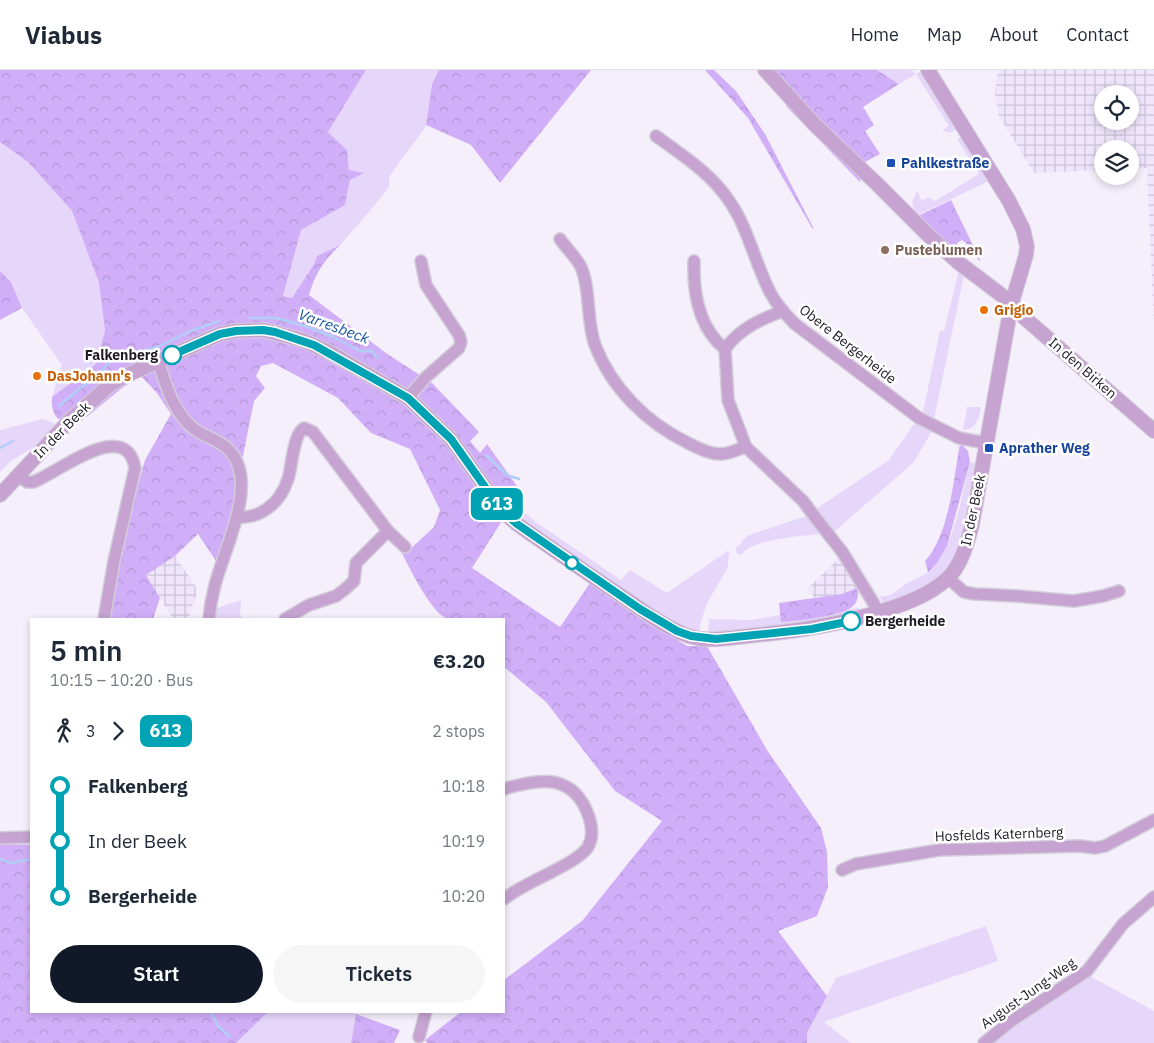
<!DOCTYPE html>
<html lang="en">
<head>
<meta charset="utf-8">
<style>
	body { margin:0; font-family:"IBM Plex Sans",sans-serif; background:#f6f6f7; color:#1f2937; height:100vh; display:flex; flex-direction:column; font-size:19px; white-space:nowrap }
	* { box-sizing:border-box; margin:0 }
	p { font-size:16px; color:#747a83 }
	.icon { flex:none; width:28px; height:28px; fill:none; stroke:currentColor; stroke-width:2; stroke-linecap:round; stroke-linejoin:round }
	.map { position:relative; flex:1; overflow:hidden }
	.drawer { position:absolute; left:30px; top:548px; width:475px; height:395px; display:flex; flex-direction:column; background:#fff; border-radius:0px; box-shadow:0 2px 8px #0003 }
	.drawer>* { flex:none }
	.badge { padding:0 10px; border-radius:8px; font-size:18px; line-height:32px }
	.buttons { position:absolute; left:1094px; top:15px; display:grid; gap:10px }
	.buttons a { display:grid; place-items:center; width:45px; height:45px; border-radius:50%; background:#fff; box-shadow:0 2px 8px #0003; font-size:25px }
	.map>.badge { position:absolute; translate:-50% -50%; box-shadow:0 0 0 2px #fff }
	.legs { display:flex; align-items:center; gap:8px; height:55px; padding:0 20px; font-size:16px }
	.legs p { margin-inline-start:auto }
	.summary { display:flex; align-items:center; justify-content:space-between; height:85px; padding:0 20px }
	h1 { font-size:28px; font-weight:600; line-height:38px }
	.primary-button { display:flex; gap:10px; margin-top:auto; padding:10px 20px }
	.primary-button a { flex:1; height:58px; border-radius:30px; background:#111827; color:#fff; font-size:20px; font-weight:600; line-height:58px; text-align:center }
	.primary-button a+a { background:#f6f6f7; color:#1f2937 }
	ul { padding:0 20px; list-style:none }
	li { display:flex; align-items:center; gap:18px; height:55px; font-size:19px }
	li i { display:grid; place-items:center; width:8px; height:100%; margin:0 6px; background:currentColor }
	li i::after { content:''; width:12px; height:12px; margin:-6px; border:4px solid; border-radius:50%; background:#fff }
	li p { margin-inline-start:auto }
	li:first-child i { background:linear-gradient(#0000 50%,currentColor 0) }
	li:last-child i { background:linear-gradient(currentColor 50%,#0000 0) }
	header { display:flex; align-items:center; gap:30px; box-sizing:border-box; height:70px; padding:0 25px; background:#fff; border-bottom:1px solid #e0e1e3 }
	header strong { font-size:24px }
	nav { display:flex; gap:28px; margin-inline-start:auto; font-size:18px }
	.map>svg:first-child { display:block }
</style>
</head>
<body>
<header>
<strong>Viabus</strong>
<nav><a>Home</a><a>Map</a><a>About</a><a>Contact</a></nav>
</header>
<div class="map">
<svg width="1154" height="973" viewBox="0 0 1154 973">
	<defs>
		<pattern id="industrial-grid" width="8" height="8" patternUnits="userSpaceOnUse" patternTransform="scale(1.25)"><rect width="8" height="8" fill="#efe5fc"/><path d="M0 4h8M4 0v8" fill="none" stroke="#ccc4d8"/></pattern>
		<pattern id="forest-crowns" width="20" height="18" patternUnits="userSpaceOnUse" patternTransform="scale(1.25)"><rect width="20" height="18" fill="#d1aff8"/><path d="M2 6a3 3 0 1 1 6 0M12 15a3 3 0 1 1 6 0" fill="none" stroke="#b396d4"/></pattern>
	</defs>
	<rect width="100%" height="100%" fill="#f5effc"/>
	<g fill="url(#industrial-grid)" fill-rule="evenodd">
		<path d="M998 0H1154V258L1147 98 1130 99V79H1102V100L1034 103 998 44 995 22ZM1102 24H1130V51H1102Z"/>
		<polygon points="175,486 195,515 197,522 188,549 173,549 146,505"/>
		<polygon points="839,488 857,518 842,524 815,528 807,519"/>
	</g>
	<g fill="#e6d6fa">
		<polygon points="366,0 439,0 432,14 426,56 389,107 389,117 369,142 340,175 317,186 314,194 292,228 283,226 301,160 345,135 350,110 363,103 349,100 347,80 328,62"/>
		<polygon points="877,0 911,0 916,4 923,0 956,56 954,61 949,63 943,60 949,56 916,4 899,14"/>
		<polygon points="960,68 964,68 991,110 916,146 912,132 917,121 922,131 928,127 935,131 979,104 957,69"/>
		<polygon points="0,72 28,92 72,141 99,213 105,261 95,295 52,327 62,295 22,238 11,212 0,201"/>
		<polygon points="959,200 964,205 934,349 923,342 940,261 944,261"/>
		<path d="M967 337H981C979 349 976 359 963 360Z"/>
		<polygon points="43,349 54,353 55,357 36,376 11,391 0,402 0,360"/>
		<polygon points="916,351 932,361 914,392 834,462 816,439 889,390"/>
		<path d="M970 392 977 394 960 480 943 505 919 522 884 533 879 526C889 529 897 520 906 514 914 509 923 507 930 500 954 479 962 424 970 392Z"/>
		<polygon points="511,427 513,433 537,453 621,510 630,500 667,523 729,480 728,497 706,535 699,560 696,562 675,555 502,437"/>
		<path d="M806 446 821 464C802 466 751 469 741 485L736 483V478L742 473 741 471 749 465Z"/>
		<polygon points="241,530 240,545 243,549 216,549 217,538"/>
		<polygon points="858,538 862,539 859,545 722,565 708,563 709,549 751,550 780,545 782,552"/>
		<polygon points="986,856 998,891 824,952 851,973 807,973 807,963 836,908"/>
		<polygon points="1088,905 1154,941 1154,973 993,973 1012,957"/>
		<polygon points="269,941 348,941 356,944 351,973 236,973"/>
	</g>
	<g fill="url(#forest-crowns)">
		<path d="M0 0H366L328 62 347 80 349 100 364 103 350 110 345 135 301 160 283 226 292 228 314 194 317 186 340 175C323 192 316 202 309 225L386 283 432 313 479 362 470 371 480 383 487 374 519 419 496 442 502 451 472 498 560 557 590 513 687 576H707L767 680 821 758 827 782 828 817 817 846 778 861 827 926 807 963V973H427L425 970 462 941H504V910L582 851 662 751 615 721 546 632 504 597V549C494 549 452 551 446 548 429 541 405 489 396 471L408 481 434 457 440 440 410 379 371 363 338 328 273 293 261 296 256 306 265 318 254 331 243 386 235 399V438L216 491 198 464 175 486 146 505 160 528 153 549H106L116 492 145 390 171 344 157 323 141 306 122 318 78 354C58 353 51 347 52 327L95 295 105 261 99 213 72 141 28 92 0 72Z"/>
		<polygon points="439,0 591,0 500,113 471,75 426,55 432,14"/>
		<polygon points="705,0 714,0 736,21 765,64 814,159 812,158 748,48"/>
		<polygon points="770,0 877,0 899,14 863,37 874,55 865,61 880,84 865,92 860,112 786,36 789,19"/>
		<polygon points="951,130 980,190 979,191 971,177 962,170 957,173 960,181 954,180 916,147"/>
		<polygon points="0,201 11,212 22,238 0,250"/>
		<path d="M960 373 968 381 970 392 947 476 937 493 928 502 925 491C949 466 954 407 960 373Z"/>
		<path d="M857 518C859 525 858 532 852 537 841 546 797 551 781 552L779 533 842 524Z"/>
		<polygon points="0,773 31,775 31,941 269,941 236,973 0,973"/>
		<polygon points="356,944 400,960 394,973 351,973"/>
	</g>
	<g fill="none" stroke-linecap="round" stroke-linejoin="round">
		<g stroke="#b0cef6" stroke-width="2.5">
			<polyline points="250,248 276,248 305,256 333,267 360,281 372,281 378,288"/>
			<polyline points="124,286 158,277 193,260 219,251"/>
			<polyline points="59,336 79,319 93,309 110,292"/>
			<polyline points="0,378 13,371"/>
			<polyline points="486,385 507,405 519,409"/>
			<polyline points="0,789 11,793 31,789"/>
			<polyline points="210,941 218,956 229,966"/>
		</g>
		<defs>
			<g id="minor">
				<path d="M656 66C683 86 711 103 730 132 749 160 755 194 771 224 777 235 786 245 795 254L919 348 959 368 986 373"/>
				<path d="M560 169C566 178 576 187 581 197 591 220 586 250 595 275 612 319 647 353 688 373 698 378 709 384 721 384 729 384 738 379 746 377"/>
				<path d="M694 191C693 223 699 258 725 279"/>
				<path d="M783 241C761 249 739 259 725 279L728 330 746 377 803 431 815 447 843 483 879 542"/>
				<path d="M158 291C166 315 173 342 193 358 204 367 220 370 229 380 260 412 224 479 215 515 212 526 210 537 209 549"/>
				<polyline points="408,328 425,308 459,278 461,272 459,265 426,215 421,191"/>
				<path d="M18 405 27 412H33C58 403 126 346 135 398L114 491 104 549"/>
				<path d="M238 447C250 448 259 445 268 438 278 431 284 421 288 409 292 397 293 364 304 358L313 362 388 461 405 477"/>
				<polyline points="948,508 964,522 975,524 1017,526 1074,531 1103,526 1119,521"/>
				<polyline points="285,549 309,535 336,526 344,520 354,511 356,493 388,461"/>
				<path d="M504 719C540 708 574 703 589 747 592 756 593 768 588 777 578 792 539 807 523 817 516 820 510 825 504 829"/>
				<polyline points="0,768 31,767"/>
				<polyline points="842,800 856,794 939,780 1080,776 1095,778 1105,776 1154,750"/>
				<polyline points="419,967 426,941"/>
				<polyline points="984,973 1011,951 1087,901 1123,854 1154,827"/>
			</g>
			<g id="tertiary">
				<polyline points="765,0 815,55 877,114 926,163 959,193 1004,227 1011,236 1154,361"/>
				<path d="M0 425 71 349 111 314 127 305 220 264 236 261 263 260 302 270 329 282 408 328 451 369 502 441 517 454C551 478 585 502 620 525 642 540 664 557 689 566 710 573 734 567 756 565 798 561 838 555 879 542 902 535 928 526 947 509 961 496 967 474 972 455L1011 236 1026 185 1027 176 1023 159 1009 131 928 0"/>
			</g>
		</defs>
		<use href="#minor" stroke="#d3cdda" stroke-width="14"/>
		<use href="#tertiary" stroke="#d3cdda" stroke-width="16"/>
		<use href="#minor" stroke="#c6a3d1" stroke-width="11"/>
		<use href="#tertiary" stroke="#c6a3d1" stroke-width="14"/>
	</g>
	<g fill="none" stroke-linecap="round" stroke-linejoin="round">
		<defs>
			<polyline id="line-1" points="172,285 220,264 236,261 263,260 275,262 314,275 408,328 451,369 502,441 517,454 640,539 677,561 691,566 716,569 812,559 851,551"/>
		</defs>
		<use href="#line-1" stroke="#fff" stroke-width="11"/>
		<use href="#line-1" stroke="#00a3b4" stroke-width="8"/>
	</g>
	<g fill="#1a4fb4" stroke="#fff" stroke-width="2">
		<rect x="886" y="88" width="10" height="10" rx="2.5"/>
		<rect x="984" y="373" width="10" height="10" rx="2.5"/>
	</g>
	<circle fill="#8d6e63" stroke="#fff" stroke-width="2" cx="885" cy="180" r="5"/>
	<g fill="#e8710a" stroke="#fff" stroke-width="2">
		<circle cx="984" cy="240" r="5"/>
		<circle cx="37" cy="306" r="5"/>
	</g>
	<g fill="#fff" stroke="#00a3b4" stroke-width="2.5">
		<circle cx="172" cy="285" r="9"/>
		<circle cx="572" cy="493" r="6"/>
		<circle cx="851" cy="551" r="9"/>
	</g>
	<g text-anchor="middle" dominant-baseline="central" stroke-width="5" stroke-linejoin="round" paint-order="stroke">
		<g font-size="14" font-weight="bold" fill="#164399" stroke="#fff" text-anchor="start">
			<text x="901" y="93">Pahlkestraße</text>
			<text x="999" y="378">Aprather Weg</text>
		</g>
		<g font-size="14" font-weight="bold" fill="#785e54" stroke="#fff" text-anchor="start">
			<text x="895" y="180">Pusteblumen</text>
		</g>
		<g font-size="14" font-weight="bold" fill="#c56008" stroke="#fff" text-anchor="start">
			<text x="994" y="240">Grigio</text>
			<text x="47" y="306">DasJohann's</text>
		</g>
		<g font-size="14" fill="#1f1a25" stroke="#fff">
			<text transform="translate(848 274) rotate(38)">Obere Bergerheide</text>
			<text transform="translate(1083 298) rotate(41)">In den Birken</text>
			<text transform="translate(62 360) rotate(-45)">In der Beek</text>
			<text transform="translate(973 440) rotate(-78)">In der Beek</text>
			<text transform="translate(999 764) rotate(-2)">Hosfelds Katernberg</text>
			<text transform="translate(1028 923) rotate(-35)">August-Jung-Weg</text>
		</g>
		<g font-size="14" font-weight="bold" fill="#1f1a25" stroke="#fff" text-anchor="end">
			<text x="158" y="285">Falkenberg</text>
			<text x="865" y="551" text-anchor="start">Bergerheide</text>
		</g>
		<g font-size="15" font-style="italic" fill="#13539f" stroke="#fff">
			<text transform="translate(334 256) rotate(20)">Varresbeck</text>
		</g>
	</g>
</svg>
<div class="buttons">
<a><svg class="icon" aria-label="locate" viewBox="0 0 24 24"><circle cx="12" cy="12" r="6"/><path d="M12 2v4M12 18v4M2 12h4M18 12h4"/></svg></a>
<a><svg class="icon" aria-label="layers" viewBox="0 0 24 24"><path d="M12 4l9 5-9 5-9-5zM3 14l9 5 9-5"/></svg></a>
</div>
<b class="badge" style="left:497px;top:434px;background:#00a3b4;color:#fff">613</b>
<section class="drawer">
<div class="summary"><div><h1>5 min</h1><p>10:15 – 10:20 · Bus</p></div><b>€3.20</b></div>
<div class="legs"><svg class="icon" aria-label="walk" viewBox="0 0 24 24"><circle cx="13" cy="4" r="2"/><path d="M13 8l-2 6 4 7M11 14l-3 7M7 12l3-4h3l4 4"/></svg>3<svg class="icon" aria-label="forward" viewBox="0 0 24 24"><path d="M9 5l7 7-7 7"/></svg><b class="badge" style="background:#00a3b4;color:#fff">613</b><p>2 stops</p></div>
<ul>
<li><i style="color:#00a3b4"></i><b>Falkenberg</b><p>10:18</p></li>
<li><i style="color:#00a3b4"></i><span>In der Beek</span><p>10:19</p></li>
<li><i style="color:#00a3b4"></i><b>Bergerheide</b><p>10:20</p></li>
</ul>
<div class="primary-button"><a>Start</a><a>Tickets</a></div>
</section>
</div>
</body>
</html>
